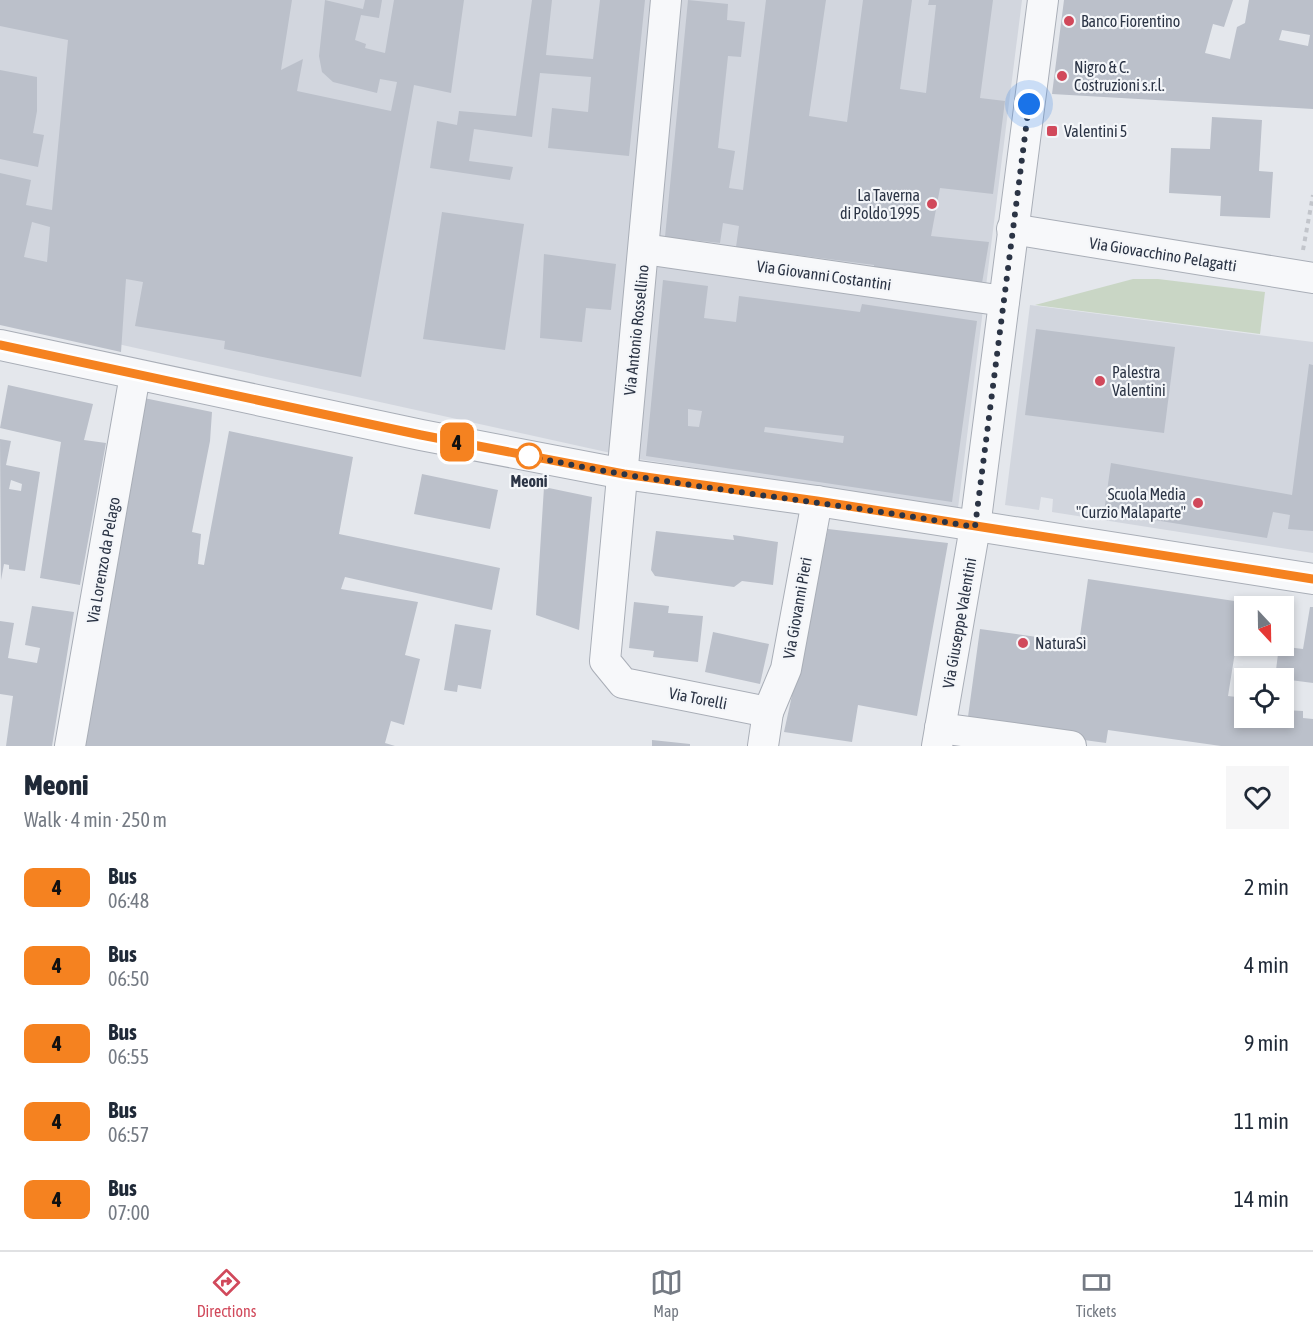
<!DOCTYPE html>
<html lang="en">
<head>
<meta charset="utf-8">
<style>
	body { margin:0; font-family:"Asap Condensed",sans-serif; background:#f6f6f7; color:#1f2937; height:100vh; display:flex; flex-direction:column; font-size:22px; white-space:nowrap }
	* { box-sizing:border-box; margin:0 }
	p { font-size:20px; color:#747a83 }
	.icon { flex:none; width:33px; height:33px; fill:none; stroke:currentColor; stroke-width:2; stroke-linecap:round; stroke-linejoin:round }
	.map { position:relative; height:746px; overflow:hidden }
	.drawer { display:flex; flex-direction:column; background:#fff; flex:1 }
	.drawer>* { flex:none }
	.badge { padding:0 12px; border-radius:9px; font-size:21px; line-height:39px }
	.needle { width:39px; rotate:158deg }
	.buttons { position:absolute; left:1234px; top:596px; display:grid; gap:12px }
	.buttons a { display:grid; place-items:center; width:60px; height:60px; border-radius:0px; background:#fff; box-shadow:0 3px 9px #0003; font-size:30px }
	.you { position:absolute; width:30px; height:30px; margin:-15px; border:4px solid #fff; border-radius:50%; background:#1a73e8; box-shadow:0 0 0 9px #1a73e833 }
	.map>.badge { position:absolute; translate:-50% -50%; box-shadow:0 0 0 3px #fff }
	.round { display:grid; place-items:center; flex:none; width:63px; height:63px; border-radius:0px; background:#f6f6f7 }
	.headline { display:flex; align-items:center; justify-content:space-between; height:102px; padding:0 24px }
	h1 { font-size:28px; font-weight:800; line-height:45px }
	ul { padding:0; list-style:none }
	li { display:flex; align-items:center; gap:18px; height:78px; padding:0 24px }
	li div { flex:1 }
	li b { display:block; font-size:22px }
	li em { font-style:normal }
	li .badge { min-width:66px; font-weight:700; text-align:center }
	.tab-bar { display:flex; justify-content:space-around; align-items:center; height:84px; border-top:2px solid #e0e1e3; background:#fff; font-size:16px; color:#747a83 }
	.tab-bar a { display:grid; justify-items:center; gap:3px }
	.tab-bar .on { color:#d1495b }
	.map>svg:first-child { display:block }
</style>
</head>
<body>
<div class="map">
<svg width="1313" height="746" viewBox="0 0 1313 746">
	<rect width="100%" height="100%" fill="#e4e7ec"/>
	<g fill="#d2d6de">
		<polygon points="0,0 1022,0 958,508 638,459 0,318"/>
		<polygon points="1030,305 1313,342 1313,553 1052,512 1053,499 1041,497 1039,510 1005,505"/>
	</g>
	<polygon fill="#c9d6c5" points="1133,279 1158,279 1265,292 1260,334 1035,305"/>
	<g fill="#bbc0ca" fill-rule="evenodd">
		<path d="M0 0H292L281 70 303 59 297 91 391 111 397 82 380 79 377 93 333 82 322 72 319 56 325 0 363 9 365 0H382L379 18 361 15 355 40 366 44 365 48 385 53 394 0H464L451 93 414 85 361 377 224 349 225 341 135 326 143 282 126 279 121 352 0 325V173L31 180 26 205 52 210 68 40 0 26ZM32 222 50 227 47 262 24 257Z"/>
		<polygon points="532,0 552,0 546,55 593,59 600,0 645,0 629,156 548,148 552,108 588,112 591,77 540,73 532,137 474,129 469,161 513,167 510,180 430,168 437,121 457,125 459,111 516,116"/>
		<polygon points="688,0 728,4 727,20 745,22 741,57 728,56 718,148 735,151 729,188 743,190 766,0 826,0 809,116 847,122 863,0 912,0 900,89 926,93 936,5 928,5 929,0 993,0 980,98 1005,101 993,194 940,188 931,236 989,242 981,289 874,272 874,265 736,247 739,226 723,223 720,243 665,237"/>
		<path d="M1064 0H1233L1224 27 1213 24 1205 53 1230 59 1237 27 1245 23 1249 0H1313V109L1052 94ZM1282 30 1310 35 1308 46 1279 40Z"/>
		<polygon points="0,70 37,77 37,111 33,133 44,135 38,167 0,159"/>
		<polygon points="1212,117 1262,120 1259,171 1273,172 1270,218 1220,216 1221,196 1169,193 1171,148 1210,149"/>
		<polygon points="442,212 524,224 505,350 423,339"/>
		<polygon points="544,254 616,264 611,310 586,308 582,342 540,338"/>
		<path d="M663 280 708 286 704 318 736 322 739 296 860 312 862 304 977 321 952 502 646 456ZM688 409 702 411 699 427 688 426ZM765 427 844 436 843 443 764 432Z"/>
		<polygon points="1036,329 1175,347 1164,433 1025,415"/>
		<polygon points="1309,364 1313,365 1313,531 1288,529 1290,515 1273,512 1267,538 1104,512 1111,463 1292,495"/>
		<polygon points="8,385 93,404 84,440 106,443 80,585 40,578 61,442 0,428"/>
		<polygon points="144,398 212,412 210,441 192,532 201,534 198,564 204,565 229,431 353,457 339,534 500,568 492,610 345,577 341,589 418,602 405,655 420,659 404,725 391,721 385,743 395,746 85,746"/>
		<path d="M0 439 11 441 6 465 40 472 25 571 9 569V565L4 564 1 580ZM11 480 22 484 21 491 9 489Z"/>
		<polygon points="422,474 498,490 490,529 414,514"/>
		<polygon points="544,487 592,497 579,630 536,615"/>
		<polygon points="828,529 948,543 917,716 858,705 852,742 784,732"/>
		<polygon points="656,531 734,540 733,535 778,542 773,585 742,581 734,587 655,576 651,570"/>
		<polygon points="1088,579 1261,605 1245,606 1245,645 1259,645 1258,656 1235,652 1228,696 1245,698 1245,717 1284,717 1284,710 1303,711 1303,718 1313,719 1313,746 1221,746 1108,730 1106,743 967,724 980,629 1079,643"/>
		<polygon points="634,602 669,606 668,613 703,616 698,662 653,657 654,651 629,648"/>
		<polygon points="32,606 74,612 52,746 6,746 13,696 0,694 0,621 14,623 8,658 37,663 40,648 25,645"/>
		<polygon points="1310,607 1313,607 1313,683 1275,678 1279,646 1303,649"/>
		<polygon points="455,624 491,630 481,689 458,685 457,692 444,690"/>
		<polygon points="713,632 769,644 760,684 705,672"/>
		<polygon points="652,740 690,744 690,746 652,746"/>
	</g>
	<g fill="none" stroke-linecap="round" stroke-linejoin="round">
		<defs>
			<g id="minor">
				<polyline points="666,0 605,661 623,683 768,712 763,746"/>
				<polyline points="1012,229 1313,278"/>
				<polyline points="644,249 1004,301"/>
				<polyline points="0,345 421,435 624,474 817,501 1313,579"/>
				<polyline points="768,712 786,669 817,501"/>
				<polyline points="940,728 1071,746"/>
				<polyline points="70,746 135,375"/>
				<polyline points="937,746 975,527 1043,0"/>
			</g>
		</defs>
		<use href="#minor" stroke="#a9aeb7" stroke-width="32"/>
		<polyline stroke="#c2c5cb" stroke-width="4" stroke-dasharray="4.5 4.5" stroke-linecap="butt" points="1303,250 1313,195"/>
		<use href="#minor" stroke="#f7f8fa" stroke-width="30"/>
	</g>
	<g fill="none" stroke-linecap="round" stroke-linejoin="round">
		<defs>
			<polyline id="line" points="0,345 421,435 624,474 817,501 1313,579"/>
		</defs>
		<use href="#line" stroke="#fff" stroke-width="14"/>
		<use href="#line" stroke="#f58220" stroke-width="9"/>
		<path stroke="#2b3445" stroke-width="6" stroke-dasharray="0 10.8" d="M529 456C676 488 827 501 975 527L1029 104"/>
	</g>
	<g fill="#d1495b" stroke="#f4f6f9" stroke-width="2">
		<circle cx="1069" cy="21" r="6"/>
		<circle cx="1062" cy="76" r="6"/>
		<rect x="1046" y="125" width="12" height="12" rx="3"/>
		<circle cx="932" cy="204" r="6"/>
		<circle cx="1100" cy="381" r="6"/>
		<circle cx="1198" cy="503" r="6"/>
		<circle cx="1023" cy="643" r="6"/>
	</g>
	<circle fill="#fff" stroke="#f58220" stroke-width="3" cx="529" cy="456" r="12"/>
	<g text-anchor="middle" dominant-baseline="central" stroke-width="4.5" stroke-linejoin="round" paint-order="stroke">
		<g font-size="16" fill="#2b3445" stroke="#f4f6f9" text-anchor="start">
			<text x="1081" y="21">Banco Fiorentino</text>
			<text x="1074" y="67">Nigro &amp; C.<tspan x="1074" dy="18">Costruzioni s.r.l.</tspan></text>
			<text x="1064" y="131">Valentini 5</text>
			<text x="920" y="195" text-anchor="end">La Taverna<tspan x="920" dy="18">di Poldo 1995</tspan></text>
			<text x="1112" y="372">Palestra<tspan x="1112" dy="18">Valentini</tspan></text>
			<text x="1186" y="494" text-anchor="end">Scuola Media<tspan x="1186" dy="18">"Curzio Malaparte"</tspan></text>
			<text x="1035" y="643">NaturaSì</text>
		</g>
		<g font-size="16" fill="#2b3445" stroke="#f4f6f9">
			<text transform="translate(1163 254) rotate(9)">Via Giovacchino Pelagatti</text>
			<text transform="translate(824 275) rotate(8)">Via Giovanni Costantini</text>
			<text transform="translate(636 330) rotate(-84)">Via Antonio Rossellino</text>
			<text transform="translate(103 560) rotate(-80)">Via Lorenzo da Pelago</text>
			<text transform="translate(797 608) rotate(-80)">Via Giovanni Pieri</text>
			<text transform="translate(959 623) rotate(-80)">Via Giuseppe Valentini</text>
			<text transform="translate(698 698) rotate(11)">Via Torelli</text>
		</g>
		<g font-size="16" font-weight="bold" fill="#2b3445" stroke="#f4f6f9">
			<text x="529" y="481">Meoni</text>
		</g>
	</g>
</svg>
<div class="buttons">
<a><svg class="needle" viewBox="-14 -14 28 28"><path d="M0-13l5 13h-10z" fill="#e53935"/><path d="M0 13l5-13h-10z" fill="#747a83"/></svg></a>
<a><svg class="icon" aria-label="locate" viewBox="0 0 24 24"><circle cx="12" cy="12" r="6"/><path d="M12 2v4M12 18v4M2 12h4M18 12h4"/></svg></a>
</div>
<div class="you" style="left:1029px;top:104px"></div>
<b class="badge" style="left:457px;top:442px;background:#f58220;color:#111">4</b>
</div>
<section class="drawer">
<div class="headline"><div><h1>Meoni</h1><p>Walk · 4 min · 250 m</p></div><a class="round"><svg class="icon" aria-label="heart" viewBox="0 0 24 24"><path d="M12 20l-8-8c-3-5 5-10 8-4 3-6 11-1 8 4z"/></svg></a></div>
<ul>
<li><span class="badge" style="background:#f58220;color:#111">4</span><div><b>Bus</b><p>06:48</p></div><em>2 min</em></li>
<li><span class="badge" style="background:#f58220;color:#111">4</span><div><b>Bus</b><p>06:50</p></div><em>4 min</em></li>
<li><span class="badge" style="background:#f58220;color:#111">4</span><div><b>Bus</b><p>06:55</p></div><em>9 min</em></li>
<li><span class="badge" style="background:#f58220;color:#111">4</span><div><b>Bus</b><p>06:57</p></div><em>11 min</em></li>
<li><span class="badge" style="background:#f58220;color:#111">4</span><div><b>Bus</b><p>07:00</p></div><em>14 min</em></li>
</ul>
</section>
<nav class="tab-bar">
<a class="on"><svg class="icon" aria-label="directions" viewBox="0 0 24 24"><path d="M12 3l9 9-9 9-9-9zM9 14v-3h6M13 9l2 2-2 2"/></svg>Directions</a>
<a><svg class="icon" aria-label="map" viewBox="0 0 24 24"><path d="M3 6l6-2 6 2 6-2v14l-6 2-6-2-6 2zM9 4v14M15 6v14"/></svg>Map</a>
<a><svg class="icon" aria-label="tickets" viewBox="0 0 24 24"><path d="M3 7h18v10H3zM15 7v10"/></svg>Tickets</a>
</nav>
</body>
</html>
